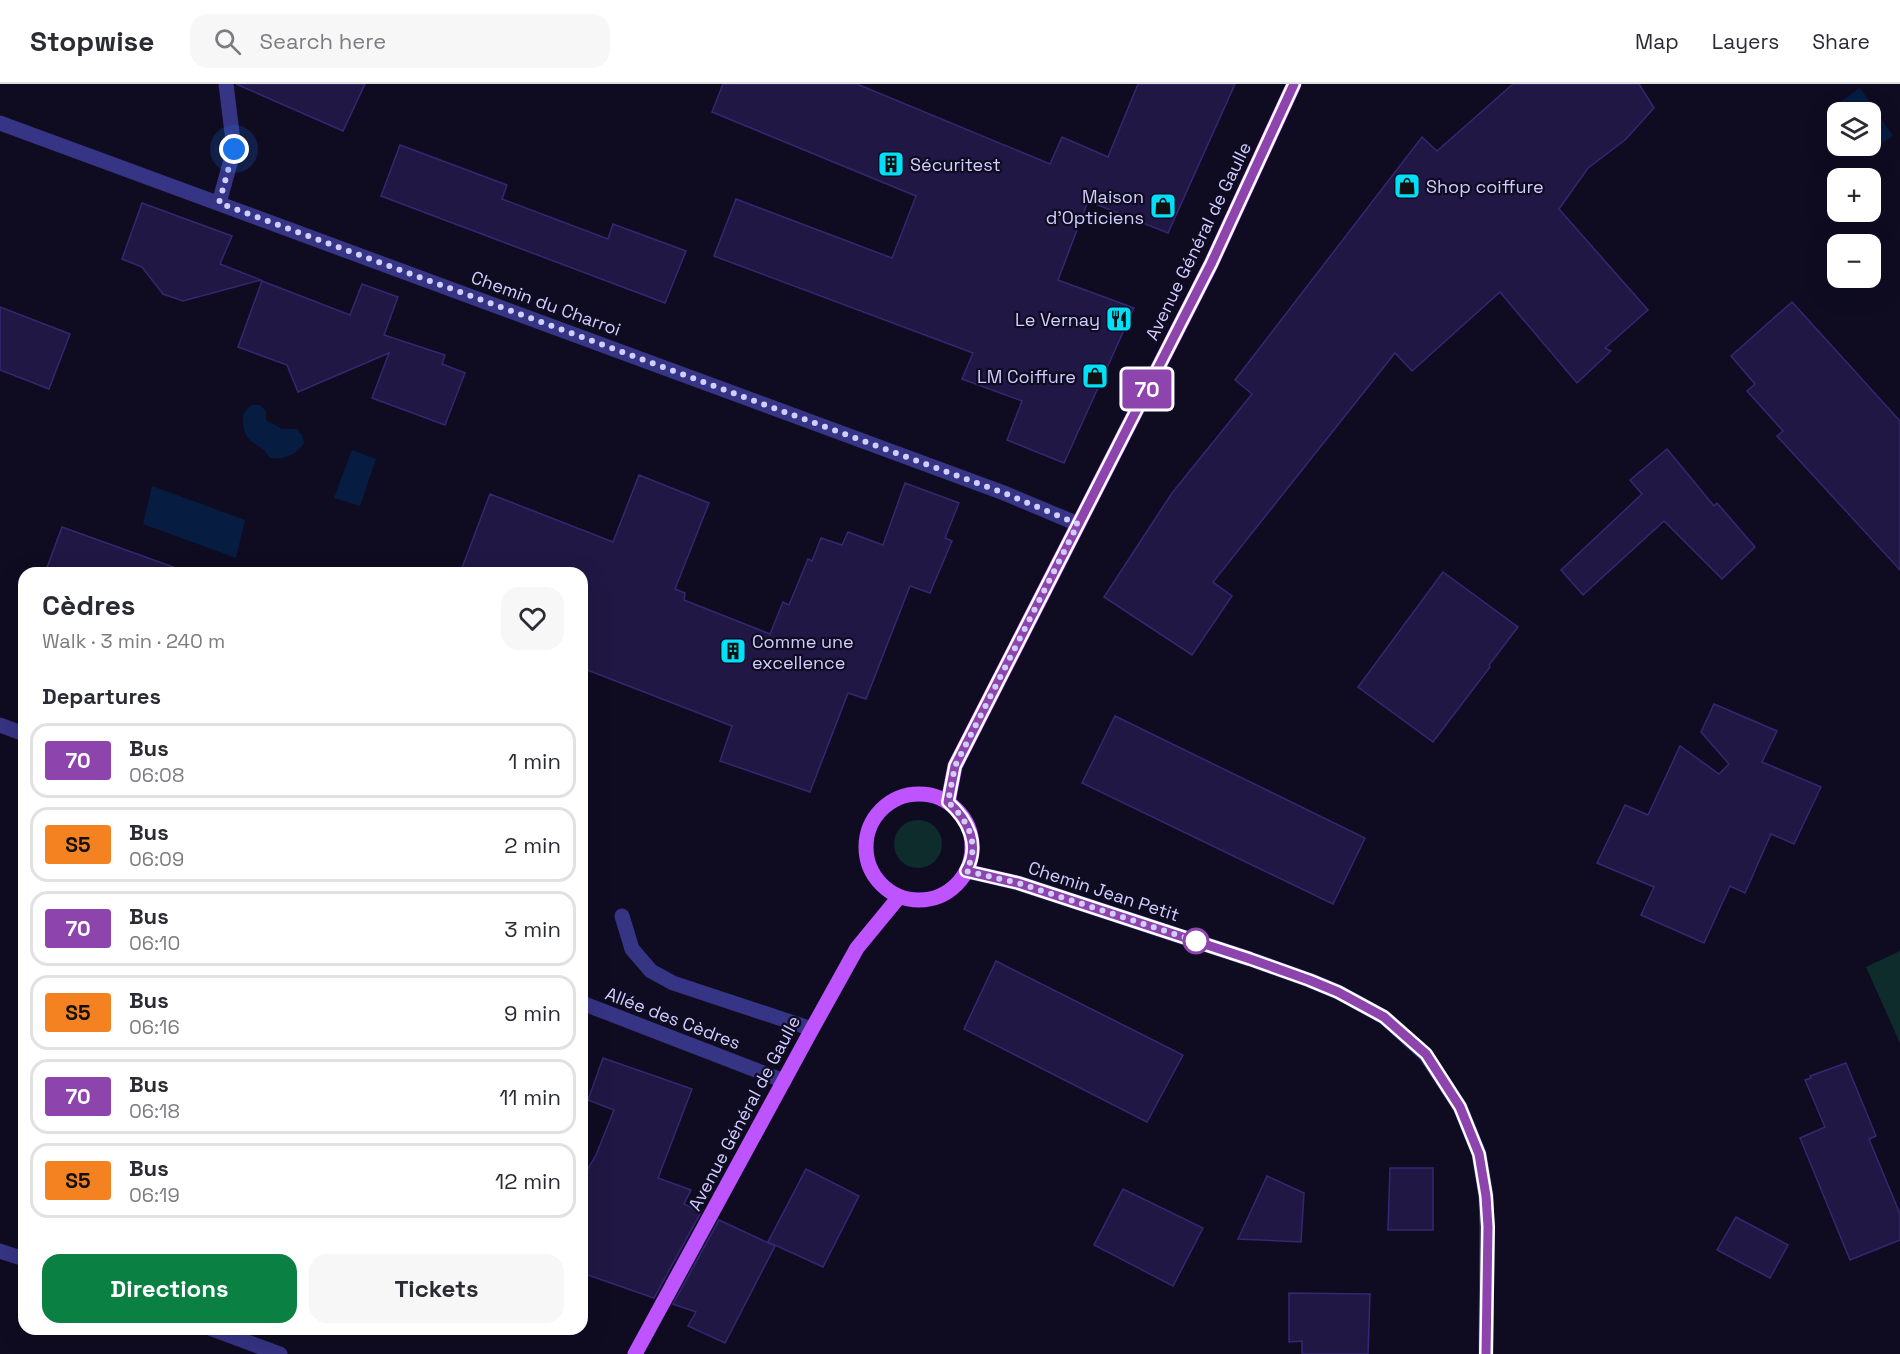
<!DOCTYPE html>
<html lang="en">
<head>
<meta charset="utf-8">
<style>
	body { margin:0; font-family:"Space Grotesk",sans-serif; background:#f7f7f7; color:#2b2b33; height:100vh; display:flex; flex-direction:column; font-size:22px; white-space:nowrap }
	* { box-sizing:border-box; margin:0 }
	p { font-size:20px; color:#7c7c81 }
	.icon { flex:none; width:33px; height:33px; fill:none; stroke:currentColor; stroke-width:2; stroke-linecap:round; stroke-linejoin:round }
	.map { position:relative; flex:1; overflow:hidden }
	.drawer { position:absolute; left:18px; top:483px; width:570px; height:768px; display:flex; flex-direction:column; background:#fff; border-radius:18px; box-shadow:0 6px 24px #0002 }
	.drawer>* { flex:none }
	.badge { padding:0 12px; border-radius:4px; font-size:21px; line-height:39px }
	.buttons { position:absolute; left:1827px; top:18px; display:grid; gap:12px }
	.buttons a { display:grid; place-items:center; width:54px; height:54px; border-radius:12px; background:#fff; box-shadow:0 6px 24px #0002; font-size:30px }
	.you { position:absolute; width:30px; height:30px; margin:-15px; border:4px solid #fff; border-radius:50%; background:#1a73e8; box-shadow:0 0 0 9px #1a73e833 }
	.map>.badge { position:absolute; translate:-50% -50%; box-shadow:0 0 0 3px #fff }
	h2 { padding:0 24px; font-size:22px; line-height:54px }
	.round { display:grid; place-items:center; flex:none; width:63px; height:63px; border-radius:18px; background:#f7f7f7 }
	.headline { display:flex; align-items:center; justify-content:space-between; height:102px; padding:0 24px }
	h1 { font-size:28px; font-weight:800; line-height:45px }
	.button { display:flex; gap:12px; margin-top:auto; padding:12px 24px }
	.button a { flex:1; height:69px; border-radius:18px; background:#0b8043; color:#fff; font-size:24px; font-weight:800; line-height:69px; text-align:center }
	.button a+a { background:#f7f7f7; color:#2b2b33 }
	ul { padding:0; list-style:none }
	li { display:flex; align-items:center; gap:18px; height:75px; margin:0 12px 9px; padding:0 12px; border:3px solid #e1e1e2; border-radius:18px }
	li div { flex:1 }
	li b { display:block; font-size:22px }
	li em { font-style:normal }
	li .badge { min-width:66px; font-weight:700; text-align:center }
	header { display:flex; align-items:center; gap:36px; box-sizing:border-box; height:84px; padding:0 30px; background:#fff; border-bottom:2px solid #e1e1e2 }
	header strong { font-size:28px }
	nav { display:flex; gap:33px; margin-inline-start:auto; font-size:21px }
	.search { width:420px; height:54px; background:#f7f7f7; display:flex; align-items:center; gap:15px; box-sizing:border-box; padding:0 21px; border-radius:18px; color:#7c7c81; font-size:22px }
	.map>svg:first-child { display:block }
</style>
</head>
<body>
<header>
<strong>Stopwise</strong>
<div class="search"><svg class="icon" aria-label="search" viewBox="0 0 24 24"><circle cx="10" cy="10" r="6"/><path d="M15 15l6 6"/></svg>Search here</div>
<nav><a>Map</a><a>Layers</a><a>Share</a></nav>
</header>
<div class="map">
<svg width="1900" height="1270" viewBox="0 0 1900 1270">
	<rect width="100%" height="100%" fill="#0f0c22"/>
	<g fill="#0e2c2b">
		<circle cx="918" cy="760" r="24"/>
		<polygon points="1900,867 1900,959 1866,883"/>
	</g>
	<g fill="#061c41">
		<polygon points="1860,4 1893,52 1867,69 1862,62 1870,62 1870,28 1839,28 1834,22"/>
		<path d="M251 321H260L266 327V336L282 345H297L302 351 304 359C297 371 283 376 270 374 262 361 256 363 248 354 243 348 243 337 243 330Z"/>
		<polygon points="352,366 376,375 360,422 334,414"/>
		<polygon points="152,402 245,436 236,474 143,440"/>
	</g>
	<g fill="#201744" stroke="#352772" stroke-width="1.5">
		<polygon points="236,0 365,0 343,47"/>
		<polygon points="723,0 857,0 1050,80 1062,53 1108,73 1138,0 1235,0 1168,149 1088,117 1058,196 1134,224 1064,379 1007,356 1022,317 962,295 973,269 714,172 736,115 892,174 916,112 712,28"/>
		<polygon points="1513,0 1639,0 1654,24 1625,56 1588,84 1559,125 1648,226 1605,264 1611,267 1577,299 1500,208 1412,287 1395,269 1213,498 1232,512 1192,571 1104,513 1172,409 1252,310 1235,296 1422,53 1437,67"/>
		<polygon points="400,61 507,101 502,115 608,155 613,140 686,167 665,219 381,112"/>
		<polygon points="142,119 232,152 220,180 261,196 183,217 163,210 142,183 122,175"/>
		<polygon points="262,197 350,231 362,200 398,213 384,251 445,271 442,280 465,289 445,341 372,314 389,269 298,308 287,281 238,263"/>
		<polygon points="1792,218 1900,337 1900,486 1777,352 1783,347 1747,307 1755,300 1731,272"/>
		<polygon points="0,223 70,250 49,305 0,286"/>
		<polygon points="1667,365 1714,422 1717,419 1755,463 1722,495 1664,437 1583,511 1561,486 1642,410 1630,396"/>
		<polygon points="639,391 709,419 675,505 685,509 684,516 770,550 783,518 789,521 808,475 812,477 821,454 842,461 848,448 883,461 905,399 959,419 945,454 952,457 930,509 910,502 866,615 848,609 810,708 720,677 732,642 582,584 582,489 460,489 490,410 613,458"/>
		<polygon points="62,443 176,484 175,489 45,489"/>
		<polygon points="1443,488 1518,543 1489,581 1490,583 1433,658 1358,603"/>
		<polygon points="1714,620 1777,647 1762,678 1821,703 1794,760 1771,750 1745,809 1730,802 1704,859 1641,831 1654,803 1597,779 1625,721 1648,731 1680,662 1719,690 1729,680 1701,648"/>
		<polygon points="1115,632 1365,754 1333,820 1082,699"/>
		<polygon points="996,877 1183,971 1147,1038 964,945"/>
		<polygon points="603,974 692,1005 658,1094 691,1106 684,1120 701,1128 654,1214 582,1189 582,1095 596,1071 614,1026 588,1016"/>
		<polygon points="1846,979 1876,1052 1869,1055 1900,1130 1900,1156 1850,1176 1800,1054 1825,1043 1805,996 1811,994 1810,992"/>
		<polygon points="1390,1084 1433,1084 1433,1146 1388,1146"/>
		<polygon points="806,1085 859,1112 823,1183 768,1158"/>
		<polygon points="1267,1092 1304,1109 1301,1158 1238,1155"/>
		<polygon points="1123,1105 1203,1144 1173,1202 1094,1161"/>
		<polygon points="1736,1133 1788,1161 1770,1194 1717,1166"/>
		<polygon points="719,1136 775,1162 725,1259 688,1242 696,1228 673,1220"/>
		<polygon points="1289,1209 1370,1210 1368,1270 1302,1270 1302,1257 1289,1258"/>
	</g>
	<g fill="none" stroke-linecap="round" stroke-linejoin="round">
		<g stroke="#363484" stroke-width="15">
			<polyline points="622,832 632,865 651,887 673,899 812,945"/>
			<polyline points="0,1167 24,1175"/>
			<polyline points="212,1245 280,1270"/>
		</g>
		<g stroke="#363484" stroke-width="15">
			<polyline points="0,39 1004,409 1078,440"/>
			<polyline points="219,119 234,65 226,0"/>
			<polyline points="0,641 24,650"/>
			<polyline points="966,787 1018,799 1250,875 1309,896 1338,908 1384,933 1426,971 1460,1023 1479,1070 1486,1112 1487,1143 1486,1270"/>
			<polyline points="582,919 784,997"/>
		</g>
		<g stroke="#be54ff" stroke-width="15">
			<circle cx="919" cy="763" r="53"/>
			<polyline points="948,718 955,682 1211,180 1294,0"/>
			<polyline points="635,1270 812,945 857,864 899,813"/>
		</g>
	</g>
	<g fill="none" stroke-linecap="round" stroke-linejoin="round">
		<defs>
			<path id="line" d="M1294 0 1211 180 955 682 948 718C968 736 981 761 966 787L1018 799 1250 875 1309 896 1338 908 1384 933 1426 970 1460 1023 1479 1070 1486 1112 1488 1143 1486 1270"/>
		</defs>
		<use href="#line" stroke="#fff" stroke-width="14"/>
		<use href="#line" stroke="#8e44ad" stroke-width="9"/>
		<path stroke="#d2cdff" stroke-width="6" stroke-dasharray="0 10.8" d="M234 65 219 119 1004 409 1078 440 955 682 948 718C968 736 981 761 966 787L1018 799 1196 857"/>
	</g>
	<defs>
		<symbol id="building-square" viewBox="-11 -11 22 22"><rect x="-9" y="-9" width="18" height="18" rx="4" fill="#00e0f8" stroke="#0f0c22"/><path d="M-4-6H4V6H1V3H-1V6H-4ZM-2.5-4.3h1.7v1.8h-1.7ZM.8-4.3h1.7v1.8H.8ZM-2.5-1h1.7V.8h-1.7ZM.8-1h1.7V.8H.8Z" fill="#111"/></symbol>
		<symbol id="shop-square" viewBox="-11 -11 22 22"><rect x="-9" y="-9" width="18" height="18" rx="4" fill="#00e0f8" stroke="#0f0c22"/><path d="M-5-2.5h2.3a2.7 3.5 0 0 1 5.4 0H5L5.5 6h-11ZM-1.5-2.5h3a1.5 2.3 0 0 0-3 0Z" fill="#111"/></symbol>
		<symbol id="restaurant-square" viewBox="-11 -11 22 22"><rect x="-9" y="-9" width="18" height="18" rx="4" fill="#00e0f8" stroke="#0f0c22"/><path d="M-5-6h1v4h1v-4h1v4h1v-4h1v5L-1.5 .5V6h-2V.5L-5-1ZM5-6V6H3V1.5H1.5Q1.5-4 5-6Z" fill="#111"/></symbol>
	</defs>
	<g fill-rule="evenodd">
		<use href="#building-square" x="876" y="65" width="30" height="30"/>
		<use href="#shop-square" x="1392" y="87" width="30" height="30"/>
		<use href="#shop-square" x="1148" y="107" width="30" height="30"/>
		<use href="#restaurant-square" x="1104" y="220" width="30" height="30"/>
		<use href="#shop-square" x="1080" y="277" width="30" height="30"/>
		<use href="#building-square" x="718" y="552" width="30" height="30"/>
	</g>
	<circle fill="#fff" stroke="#8e44ad" stroke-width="3" cx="1196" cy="857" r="12"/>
	<g text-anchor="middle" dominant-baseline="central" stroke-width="4.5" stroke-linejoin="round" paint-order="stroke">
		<g font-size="18" fill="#d2cdff" stroke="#0f0c22" text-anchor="start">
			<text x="910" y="80">Sécuritest</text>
			<text x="1426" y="102">Shop coiffure</text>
			<text x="1144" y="112" text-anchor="end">Maison<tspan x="1144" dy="21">d'Opticiens</tspan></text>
			<text x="1100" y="235" text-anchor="end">Le Vernay</text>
			<text x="1076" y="292" text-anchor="end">LM Coiffure</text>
			<text x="752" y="557">Comme une<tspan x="752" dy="21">excellence</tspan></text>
		</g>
		<g font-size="18" fill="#d2cdff" stroke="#0f0c22">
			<text transform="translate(1198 157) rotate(-64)">Avenue Général de Gaulle</text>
			<text transform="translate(546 219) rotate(20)">Chemin du Charroi</text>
			<text transform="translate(1104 807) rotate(18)">Chemin Jean Petit</text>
			<text transform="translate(673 934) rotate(21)">Allée des Cèdres</text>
			<text transform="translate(744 1029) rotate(-62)">Avenue Général de Gaulle</text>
		</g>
	</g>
</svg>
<div class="buttons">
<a><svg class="icon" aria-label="layers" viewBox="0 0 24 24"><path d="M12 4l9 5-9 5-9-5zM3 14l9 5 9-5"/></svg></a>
<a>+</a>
<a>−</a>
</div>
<div class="you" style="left:234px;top:65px"></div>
<b class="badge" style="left:1147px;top:305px;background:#8e44ad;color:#fff">70</b>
<section class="drawer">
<div class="headline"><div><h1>Cèdres</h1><p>Walk · 3 min · 240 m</p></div><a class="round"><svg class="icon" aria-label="heart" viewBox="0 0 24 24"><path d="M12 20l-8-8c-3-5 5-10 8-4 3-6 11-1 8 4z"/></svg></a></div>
<h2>Departures</h2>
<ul>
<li><span class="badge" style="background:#8e44ad;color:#fff">70</span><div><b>Bus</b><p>06:08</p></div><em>1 min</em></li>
<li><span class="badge" style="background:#f58220;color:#111">S5</span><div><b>Bus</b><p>06:09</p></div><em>2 min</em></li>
<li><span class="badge" style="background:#8e44ad;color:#fff">70</span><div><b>Bus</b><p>06:10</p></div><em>3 min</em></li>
<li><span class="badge" style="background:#f58220;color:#111">S5</span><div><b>Bus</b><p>06:16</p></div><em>9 min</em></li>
<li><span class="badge" style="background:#8e44ad;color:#fff">70</span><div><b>Bus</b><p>06:18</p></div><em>11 min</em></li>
<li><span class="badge" style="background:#f58220;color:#111">S5</span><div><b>Bus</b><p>06:19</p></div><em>12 min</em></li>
</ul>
<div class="button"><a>Directions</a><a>Tickets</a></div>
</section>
</div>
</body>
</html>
